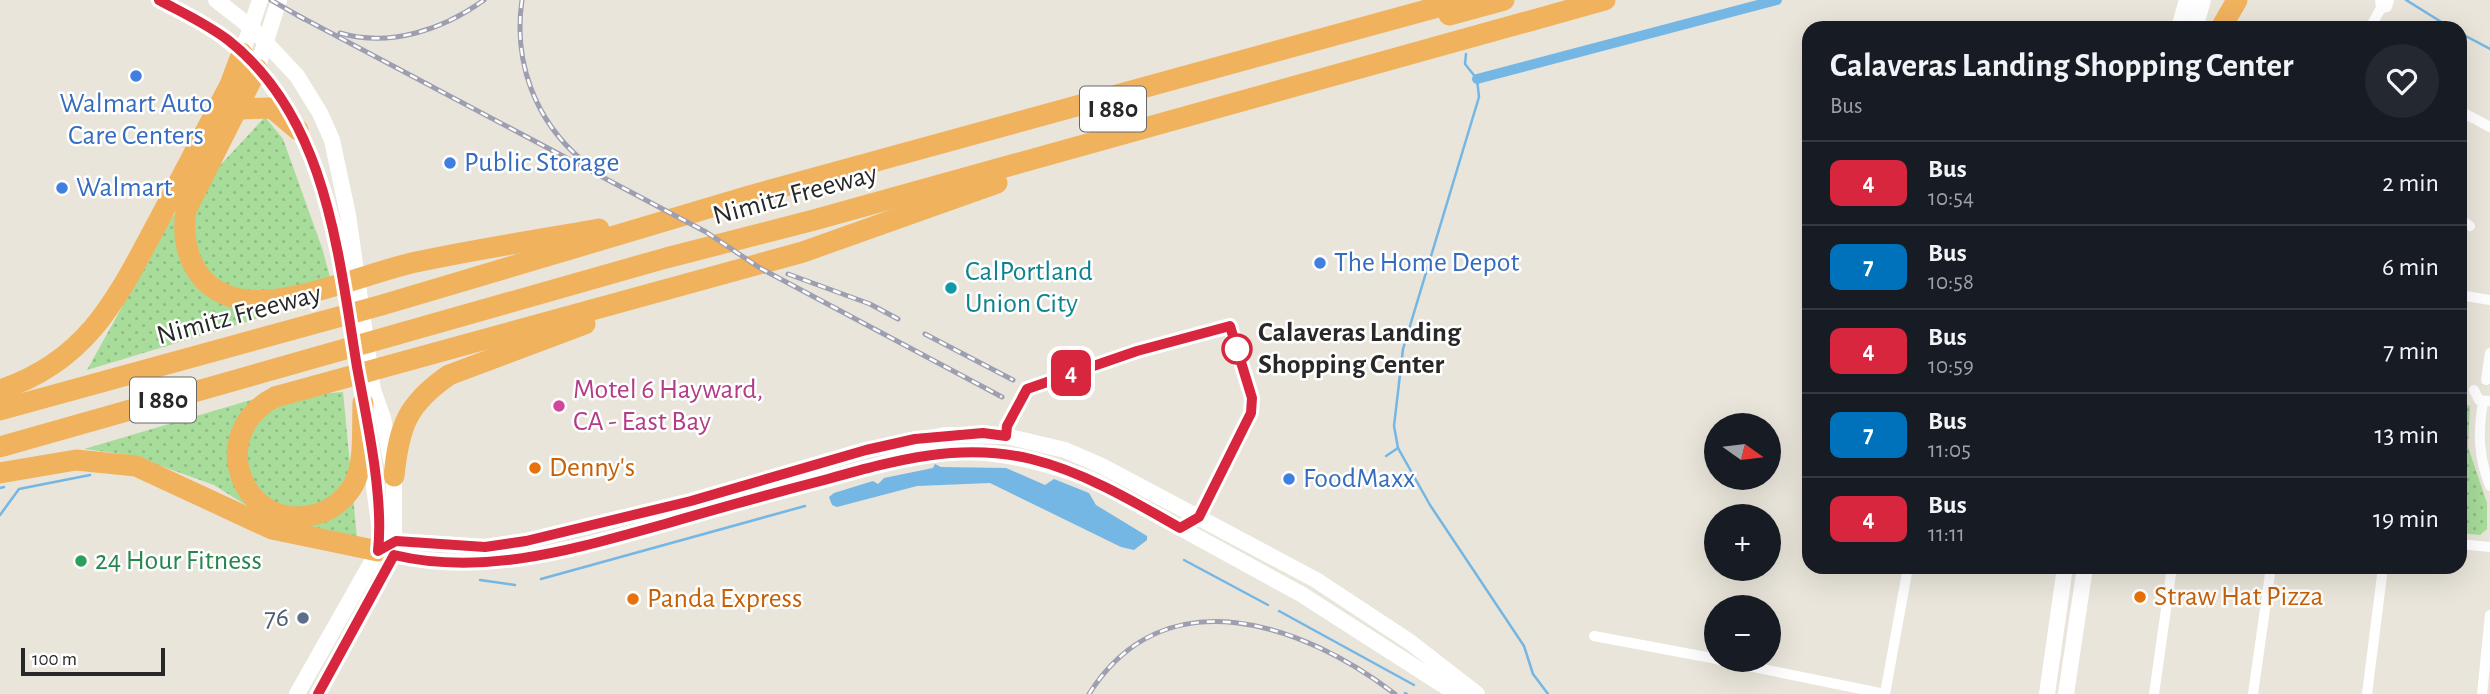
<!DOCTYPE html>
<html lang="en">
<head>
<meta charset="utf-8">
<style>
	body { margin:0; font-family:"Alegreya Sans",sans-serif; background:#242831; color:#f1f3f6; height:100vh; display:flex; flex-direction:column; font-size:26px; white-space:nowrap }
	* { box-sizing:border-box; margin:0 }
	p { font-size:23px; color:#9ea1a6 }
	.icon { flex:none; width:38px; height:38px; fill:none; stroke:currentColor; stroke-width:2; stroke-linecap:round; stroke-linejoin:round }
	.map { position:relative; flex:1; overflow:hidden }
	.sheet { position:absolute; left:1802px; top:21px; width:665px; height:553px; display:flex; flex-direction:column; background:#171b24; border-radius:21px; box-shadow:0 7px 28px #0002 }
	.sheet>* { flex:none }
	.badge { padding:0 14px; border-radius:10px; font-size:24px; line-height:46px }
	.needle { width:46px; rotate:104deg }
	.fabs { position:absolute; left:1704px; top:413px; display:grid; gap:14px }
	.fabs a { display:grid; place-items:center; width:77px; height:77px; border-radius:50%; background:#171b24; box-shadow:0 7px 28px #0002; font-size:35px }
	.scale { position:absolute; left:21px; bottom:18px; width:144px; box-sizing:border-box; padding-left:7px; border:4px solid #282828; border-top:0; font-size:19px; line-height:24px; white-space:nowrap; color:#282828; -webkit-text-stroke:5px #fff; paint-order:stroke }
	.map>.badge { position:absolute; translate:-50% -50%; box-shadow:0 0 0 4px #fff }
	.round { display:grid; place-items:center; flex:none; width:74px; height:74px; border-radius:37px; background:#242831 }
	.overview { display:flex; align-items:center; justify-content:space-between; height:119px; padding:0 28px }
	h1 { font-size:33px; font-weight:600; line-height:52px }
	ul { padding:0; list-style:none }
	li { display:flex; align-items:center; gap:21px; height:84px; padding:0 28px; border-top:2px solid #363941 }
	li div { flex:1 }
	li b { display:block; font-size:26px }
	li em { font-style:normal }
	li .badge { min-width:77px; font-weight:700; text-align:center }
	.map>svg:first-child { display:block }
</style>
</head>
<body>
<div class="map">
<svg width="2490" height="694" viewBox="0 0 2490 694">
	<defs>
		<pattern id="grass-dots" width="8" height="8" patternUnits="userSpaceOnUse" patternTransform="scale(1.75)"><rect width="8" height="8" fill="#a7dc9a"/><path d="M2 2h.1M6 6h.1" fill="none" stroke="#90bd85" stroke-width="1.8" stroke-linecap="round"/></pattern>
	</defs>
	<rect width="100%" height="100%" fill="#e9e5da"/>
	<g fill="url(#grass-dots)">
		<polygon points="265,117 283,139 322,248 335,295 87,370 172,217"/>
		<polygon points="343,392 357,538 274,523 214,485 130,455 84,449 254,399"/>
		<polygon points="2461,401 2470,406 2468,447 2487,503 2487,529 2480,535 2461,533"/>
	</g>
	<polygon fill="#74b6e4" points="935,464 941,467 1006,468 1045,485 1054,479 1089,493 1096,505 1147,536 1147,540 1134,550 1121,547 990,483 917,486 837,507 832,505 829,497 834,493 873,481 878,484 884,478 933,468"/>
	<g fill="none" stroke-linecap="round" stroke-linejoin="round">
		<g stroke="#74b6e4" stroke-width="2.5">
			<polyline points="2406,0 2451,28"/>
			<polyline points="2460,33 2490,49"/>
			<polyline points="1466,54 1465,64 1477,79 1479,97 1403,349 1394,426 1398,448 1430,505 1524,646 1533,674 1548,694"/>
			<polyline points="1386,456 1398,448"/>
			<polyline points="0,488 4,487"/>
			<polyline points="0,515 19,489 90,475"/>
			<polyline points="1184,560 1268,605"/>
			<polyline points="541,579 805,506"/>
			<polyline points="480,580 515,585"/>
			<polyline points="1279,611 1414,685"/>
			<polyline points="1405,693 1407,694"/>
		</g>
		<polyline stroke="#74b6e4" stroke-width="10" points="1477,79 1777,0"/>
		<g stroke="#fff" stroke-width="10">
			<polyline points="2381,8 2387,7 2389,0"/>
			<polyline points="2370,28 2381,8 2380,0"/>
			<polyline points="2460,111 2490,127"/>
			<polyline points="2460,219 2470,226"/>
			<polyline points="2460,295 2490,300"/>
			<polyline points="2486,380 2490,353"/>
			<polyline points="2474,390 2479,400 2488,401"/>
			<path d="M2483 402C2478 432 2478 457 2490 486"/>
			<polyline points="2460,544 2490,547"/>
			<polyline points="1594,636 1717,659"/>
			<polyline points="1719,660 1885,694"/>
			<polyline points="1885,694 1908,567"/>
			<polyline points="2154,694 2172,567"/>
			<polyline points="2253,694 2271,567"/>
			<polyline points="2367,694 2383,567"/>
			<polyline points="2482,694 2490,615"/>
		</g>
		<g stroke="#fff" stroke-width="16">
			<path d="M159 0C183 13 207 24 228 41 334 124 348 290 365 413"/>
			<polyline points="216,0 252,28 297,76 320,113 332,140 348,215 373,390 383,418 394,476 394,555 318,694"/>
			<polyline points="2179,28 2187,0"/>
			<polyline points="2195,28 2203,0"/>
			<polyline points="242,53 260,0"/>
			<polyline points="257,69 279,0"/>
			<polyline points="396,541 485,547 526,541 691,501 866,450 945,435 1006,436 1065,450 1102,466 1316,580 1410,642 1477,694"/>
			<path d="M378 551C488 581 595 543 701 513 774 493 847 472 922 454 982 446 1037 459 1093 480L1301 594 1457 694"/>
			<polyline points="297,694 378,551 380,533 368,439"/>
			<polyline points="2047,694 2065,567"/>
			<polyline points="2066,694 2085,567"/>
		</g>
		<g stroke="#f1b25d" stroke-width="21">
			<polyline points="1449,15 1504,0"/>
			<polyline points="2221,28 2237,0"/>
			<path d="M257 69 186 210C180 251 196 290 240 299 285 309 369 272 416 262 476 249 538 240 599 229"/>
			<polyline points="238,109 272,108 298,130"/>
			<path d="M0 390C90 360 118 296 160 218 183 174 207 129 230 85L242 53"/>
			<path d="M363 403C362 427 365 459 355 482 348 496 335 508 320 513 245 538 202 435 275 397L803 252 997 183"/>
			<polyline points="0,410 382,305 749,196 1463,0"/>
			<polyline points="0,447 666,258 814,220 1605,0"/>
			<polyline points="0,473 76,460 136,466 272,529 378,551"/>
			<path d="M394 476C399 426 407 404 449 375L585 324"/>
		</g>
		<defs>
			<g id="rail">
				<polyline points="271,0 304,19"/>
				<path d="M522 0C513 62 535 121 583 161"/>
				<polyline points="297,15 706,232 760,268 1002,397"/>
				<path d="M340 33C390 48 444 29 484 0"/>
				<polyline points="788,274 870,304 898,319"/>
				<polyline points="925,334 1013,380"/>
				<path d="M1089 694C1165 574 1303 624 1395 694"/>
			</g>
		</defs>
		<use href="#rail" stroke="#9e9eb1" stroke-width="5"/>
		<use href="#rail" stroke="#fff" stroke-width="2.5" stroke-dasharray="8" stroke-linecap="butt"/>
	</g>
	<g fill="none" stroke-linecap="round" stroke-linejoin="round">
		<defs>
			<path id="line" d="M159 0C183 13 207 24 228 40 327 118 338 253 357 367 367 421 384 497 378 551L396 541 485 547 526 541 691 501 866 450 915 439 983 433 1006 436 1007 426 1027 389 1137 351 1230 326 1252 398 1251 413 1199 517 1180 528C1133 501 1084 472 1031 459 961 442 896 460 828 479 774 493 719 508 665 524 577 548 486 577 394 555L318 694"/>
		</defs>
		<use href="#line" stroke="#fff" stroke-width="16"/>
		<use href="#line" stroke="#d7263d" stroke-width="10"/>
	</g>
	<g fill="#3f7fe0" stroke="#fff" stroke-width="2.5">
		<circle cx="136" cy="76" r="7"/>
		<circle cx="450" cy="163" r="7"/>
		<circle cx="62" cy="188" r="7"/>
		<circle cx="1320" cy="263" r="7"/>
		<circle cx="1289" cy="479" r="7"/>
	</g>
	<circle fill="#0f9aa8" stroke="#fff" stroke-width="2.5" cx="951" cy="288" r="7"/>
	<circle fill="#fff" stroke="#d7263d" stroke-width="3.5" cx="1237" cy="349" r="14"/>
	<circle fill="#d1479c" stroke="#fff" stroke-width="2.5" cx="559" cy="406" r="7"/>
	<g fill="#e8710a" stroke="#fff" stroke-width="2.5">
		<circle cx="535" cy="468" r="7"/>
		<circle cx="2140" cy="597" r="7"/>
		<circle cx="633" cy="599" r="7"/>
	</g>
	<circle fill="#2e9e5b" stroke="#fff" stroke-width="2.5" cx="81" cy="561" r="7"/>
	<circle fill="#5c6f8a" stroke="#fff" stroke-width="2.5" cx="303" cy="618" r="7"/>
	<g text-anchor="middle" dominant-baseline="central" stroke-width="5" stroke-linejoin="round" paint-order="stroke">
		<g fill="#fff" stroke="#686868" stroke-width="2">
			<rect x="1080" y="86.5" width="66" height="45" rx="5"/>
			<rect x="130" y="377.5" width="66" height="45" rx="5"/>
		</g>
		<g font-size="26" font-weight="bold" fill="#282828">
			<text x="1113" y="109">I 880</text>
			<text x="163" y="400">I 880</text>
		</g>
		<g font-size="28" fill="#366cbe" stroke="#fff" text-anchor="start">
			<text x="136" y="104" text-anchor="middle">Walmart Auto<tspan x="136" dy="32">Care Centers</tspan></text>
			<text x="464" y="163">Public Storage</text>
			<text x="76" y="188">Walmart</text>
			<text x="1334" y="263">The Home Depot</text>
			<text x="1303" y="479">FoodMaxx</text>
		</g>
		<g font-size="28" fill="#282828" stroke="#fff">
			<text transform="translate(795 195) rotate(-15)">Nimitz Freeway</text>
			<text transform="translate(239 315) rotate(-15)">Nimitz Freeway</text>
		</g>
		<g font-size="28" fill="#0d838f" stroke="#fff" text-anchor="start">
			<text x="965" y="272">CalPortland<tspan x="965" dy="32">Union City</tspan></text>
		</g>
		<g font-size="28" font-weight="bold" fill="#282828" stroke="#fff" text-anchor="start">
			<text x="1258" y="333">Calaveras Landing<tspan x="1258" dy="32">Shopping Center</tspan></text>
		</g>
		<g font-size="28" fill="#b23c85" stroke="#fff" text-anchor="start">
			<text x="573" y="390">Motel 6 Hayward,<tspan x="573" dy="32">CA - East Bay</tspan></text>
		</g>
		<g font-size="28" fill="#c56008" stroke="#fff" text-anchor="start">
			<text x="549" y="468">Denny's</text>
			<text x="2154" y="597">Straw Hat Pizza</text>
			<text x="647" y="599">Panda Express</text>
		</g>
		<g font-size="28" fill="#27864d" stroke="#fff" text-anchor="start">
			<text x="95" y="561">24 Hour Fitness</text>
		</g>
		<g font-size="28" fill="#4e5e75" stroke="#fff" text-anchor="end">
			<text x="289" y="618">76</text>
		</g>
	</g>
</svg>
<div class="fabs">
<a><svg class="needle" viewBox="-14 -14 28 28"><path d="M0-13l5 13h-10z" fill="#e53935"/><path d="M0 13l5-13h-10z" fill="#9ea1a6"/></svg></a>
<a>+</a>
<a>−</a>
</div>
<div class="scale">100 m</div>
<b class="badge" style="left:1071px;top:373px;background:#d7263d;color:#fff">4</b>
<section class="sheet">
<div class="overview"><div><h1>Calaveras Landing Shopping Center</h1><p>Bus</p></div><a class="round"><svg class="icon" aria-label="heart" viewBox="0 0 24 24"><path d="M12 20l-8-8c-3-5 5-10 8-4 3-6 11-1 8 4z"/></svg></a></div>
<ul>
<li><span class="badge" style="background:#d7263d;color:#fff">4</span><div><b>Bus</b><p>10:54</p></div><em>2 min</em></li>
<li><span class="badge" style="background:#0072bc;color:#fff">7</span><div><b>Bus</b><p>10:58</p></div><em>6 min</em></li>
<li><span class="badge" style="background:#d7263d;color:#fff">4</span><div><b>Bus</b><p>10:59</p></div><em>7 min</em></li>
<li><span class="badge" style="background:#0072bc;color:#fff">7</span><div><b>Bus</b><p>11:05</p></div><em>13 min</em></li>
<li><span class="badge" style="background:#d7263d;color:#fff">4</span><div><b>Bus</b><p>11:11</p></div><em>19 min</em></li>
</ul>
</section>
</div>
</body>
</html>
